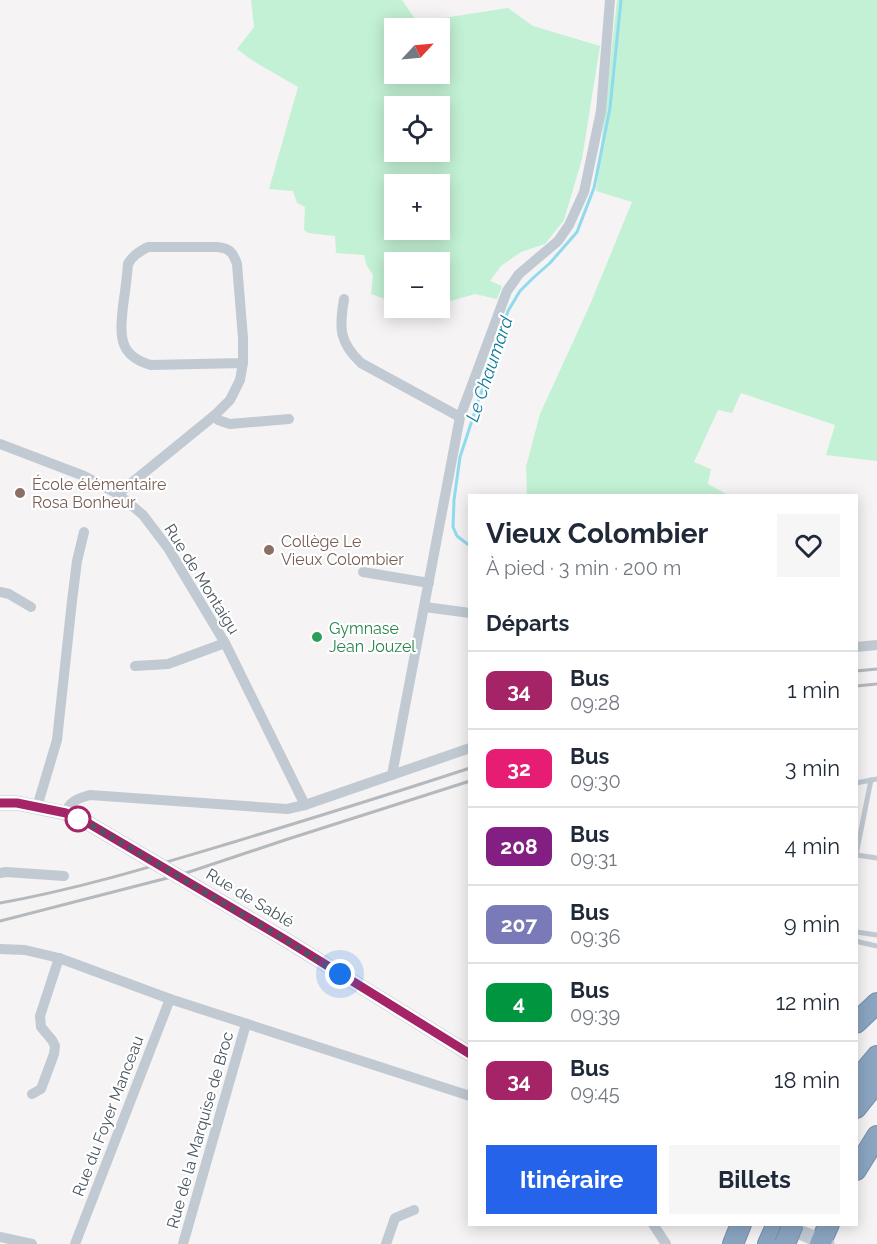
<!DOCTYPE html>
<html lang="fr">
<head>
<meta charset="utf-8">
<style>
	body { margin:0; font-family:Raleway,sans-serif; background:#f6f6f7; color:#1f2937; height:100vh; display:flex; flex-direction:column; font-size:22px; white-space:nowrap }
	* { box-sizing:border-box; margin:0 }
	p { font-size:20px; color:#747a83 }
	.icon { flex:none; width:33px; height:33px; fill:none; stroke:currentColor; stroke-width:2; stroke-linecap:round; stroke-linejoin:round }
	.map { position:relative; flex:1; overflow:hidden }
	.side { position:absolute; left:468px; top:494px; width:390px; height:732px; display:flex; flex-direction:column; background:#fff; border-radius:0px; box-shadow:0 3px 15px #0003 }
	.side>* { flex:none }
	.badge { padding:0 12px; border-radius:9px; font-size:21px; line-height:39px }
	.needle { width:39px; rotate:64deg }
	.controls { position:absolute; left:384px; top:18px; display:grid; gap:12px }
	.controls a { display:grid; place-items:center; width:66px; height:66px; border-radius:0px; background:#fff; box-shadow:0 3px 15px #0003; font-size:30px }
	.you { position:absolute; width:30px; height:30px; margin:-15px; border:4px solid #fff; border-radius:50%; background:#1a73e8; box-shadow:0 0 0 9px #1a73e833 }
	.map>.badge { position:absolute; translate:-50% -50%; box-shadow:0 0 0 3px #fff }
	h2 { padding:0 18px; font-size:22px; line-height:54px }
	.round { display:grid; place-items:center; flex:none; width:63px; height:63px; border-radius:0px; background:#f6f6f7 }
	.headline { display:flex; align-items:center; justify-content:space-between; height:102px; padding:0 18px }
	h1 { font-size:28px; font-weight:700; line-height:45px }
	.primary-button { display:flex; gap:12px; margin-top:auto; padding:12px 18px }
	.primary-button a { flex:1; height:69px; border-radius:0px; background:#2563eb; color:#fff; font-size:24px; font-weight:700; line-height:69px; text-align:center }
	.primary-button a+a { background:#f6f6f7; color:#1f2937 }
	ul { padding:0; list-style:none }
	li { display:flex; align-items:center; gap:18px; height:78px; padding:0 18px; border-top:2px solid #e0e1e3 }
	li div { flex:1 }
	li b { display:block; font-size:22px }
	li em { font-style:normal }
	li .badge { min-width:66px; font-weight:700; text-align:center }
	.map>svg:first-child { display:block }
</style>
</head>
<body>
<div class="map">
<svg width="877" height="1244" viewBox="0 0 877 1244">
	<rect width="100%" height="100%" fill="#f5f3f3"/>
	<g fill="#c3f1d5" fill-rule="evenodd">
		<path d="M251 0H402L417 22 508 8 533 26 600 46 582 159 564 220 545 244 521 252 501 266 490 281 502 286 497 299 475 294 440 304V262H394V302L371 294 373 275 367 266 364 255 336 253 335 236 308 233 304 230 305 207 297 203 293 191 269 189 298 87 253 61 237 49 254 27ZM394 28H440V74H394ZM394 106H440V152H394ZM394 184H440V230H394Z"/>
		<polygon points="617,0 877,0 877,461 826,455 835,425 741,393 732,413 718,410 694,462 711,469 708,484 728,495 527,495 526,467 540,414 589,307 632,202 596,191"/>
	</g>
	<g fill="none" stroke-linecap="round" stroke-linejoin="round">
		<polyline stroke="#90daee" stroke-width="3" points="470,546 457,536 453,527 454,500 460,457 508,311 520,291 533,278 550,263 577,232 594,188 610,108 621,0"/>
		<defs>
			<g id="highway">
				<polyline points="856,1023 877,1003"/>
				<polyline points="856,1081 877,1056"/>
				<polyline points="856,1108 877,1082"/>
				<polyline points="856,1170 877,1136"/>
				<polyline points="733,1244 741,1224"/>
				<polyline points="768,1244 777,1224"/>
				<polyline points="820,1244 829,1224"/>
			</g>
		</defs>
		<use href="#highway" stroke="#7690ad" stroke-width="22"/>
		<g stroke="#c1cad2" stroke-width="5">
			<polyline points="856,783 877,779"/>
			<polyline points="856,855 871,780"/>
			<polyline points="857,855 877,858"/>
			<polyline points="856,932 877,935"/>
			<polyline points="856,940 859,942 877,946"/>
		</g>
		<g stroke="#c1cad2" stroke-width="10">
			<path d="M344 299C339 328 339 342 361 363L460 417"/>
			<polyline points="215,415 218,420 230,424 289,419"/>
			<polyline points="0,444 84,476 118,494 143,515 168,548 225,643 305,805"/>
			<path d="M118 494 215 415 230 400 240 380 243 363V338L237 264C233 252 229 248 217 247H148C139 252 133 255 128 264 127 278 125 292 123 306 120 335 118 356 151 365L243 363"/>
			<polyline points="363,572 429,583"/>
			<polyline points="0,592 9,594 31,607"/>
			<polyline points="425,607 470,613"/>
			<polyline points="856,647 877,645"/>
			<polyline points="135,666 168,664 225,643"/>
			<polyline points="392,775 460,417 507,291 519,274 558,241 569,225 584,192 601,111 610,0"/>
			<polyline points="37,807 57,740 72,601 77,561 84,532"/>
			<path d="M65 813C70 801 79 798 90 795L287 809 305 805 470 748"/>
			<polyline points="0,873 6,872 64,876"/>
			<polyline points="0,949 25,950 59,958 170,999 470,1096"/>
			<polyline points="32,1094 41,1089 54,1054 55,1046 52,1040 41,1027 40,1016 59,958"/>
			<polyline points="653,1224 666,1244"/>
			<polyline points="0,1237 32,1244"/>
			<polyline points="75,1244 170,999"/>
			<polyline points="183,1244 246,1024"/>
			<polyline points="386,1244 395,1218 414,1210"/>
		</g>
		<g stroke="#c1cbd6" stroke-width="15">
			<polyline points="0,803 17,803 65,813 88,823"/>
			<polyline points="286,940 470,1054"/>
			<polyline points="784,1225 827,1244"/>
		</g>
		<use href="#highway" stroke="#8ba5c1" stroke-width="20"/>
		<g stroke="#b5b8bd" stroke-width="3">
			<polyline points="856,671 877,669"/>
			<polyline points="856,686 877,684"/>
			<path d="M0 903C79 889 157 865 234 842 313 818 391 794 470 768"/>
			<polyline points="0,921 183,874 285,840 470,781"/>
		</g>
		<defs>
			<polyline id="highway-bridge" points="785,1244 793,1224"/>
		</defs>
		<use href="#highway-bridge" stroke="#7690ad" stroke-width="22" stroke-linecap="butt"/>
		<polyline stroke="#c1cbd6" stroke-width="15" points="88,823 286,940"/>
		<use href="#highway-bridge" stroke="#8ba5c1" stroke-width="20"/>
	</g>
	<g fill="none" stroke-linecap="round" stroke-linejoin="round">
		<defs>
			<polyline id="line" points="0,803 17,803 66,813 88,823 286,940 470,1054"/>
		</defs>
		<use href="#line" stroke="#fff" stroke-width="14"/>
		<use href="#line" stroke="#a52468" stroke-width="9"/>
		<polyline stroke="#4a5661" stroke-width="6" stroke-dasharray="0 10.8" points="78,819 76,818 88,823 286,940 340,974"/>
	</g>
	<g fill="#8d6e63" stroke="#fff" stroke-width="2">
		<circle cx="20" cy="493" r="6"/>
		<circle cx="269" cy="550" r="6"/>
	</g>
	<circle fill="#2e9e5b" stroke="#fff" stroke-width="2" cx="317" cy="637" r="6"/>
	<circle fill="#fff" stroke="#a52468" stroke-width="3" cx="78" cy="819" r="12"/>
	<g text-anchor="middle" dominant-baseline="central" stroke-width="4.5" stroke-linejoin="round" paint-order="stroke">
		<g font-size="16" fill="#785e54" stroke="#fff" text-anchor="start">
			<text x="32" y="484">École élémentaire<tspan x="32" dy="18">Rosa Bonheur</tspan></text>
			<text x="281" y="541">Collège Le<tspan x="281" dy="18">Vieux Colombier</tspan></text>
		</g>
		<g font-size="16" fill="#4a5661" stroke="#fff">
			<text transform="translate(202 579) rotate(58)">Rue de Montaigu</text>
			<text transform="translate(250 898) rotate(31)">Rue de Sablé</text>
			<text transform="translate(108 1116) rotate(-69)">Rue du Foyer Manceau</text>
			<text transform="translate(200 1130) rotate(-74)">Rue de la Marquise de Broc</text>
		</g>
		<g font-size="16" fill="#27864d" stroke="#fff" text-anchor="start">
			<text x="329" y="628">Gymnase<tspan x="329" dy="18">Jean Jouzel</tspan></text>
		</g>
		<g font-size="18" font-style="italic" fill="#0c7c9b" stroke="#fff">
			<text transform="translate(489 369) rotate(-71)">Le Chaumard</text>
		</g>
	</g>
</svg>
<div class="controls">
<a><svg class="needle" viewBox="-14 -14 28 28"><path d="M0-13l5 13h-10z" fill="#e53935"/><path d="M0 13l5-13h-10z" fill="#747a83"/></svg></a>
<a><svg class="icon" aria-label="locate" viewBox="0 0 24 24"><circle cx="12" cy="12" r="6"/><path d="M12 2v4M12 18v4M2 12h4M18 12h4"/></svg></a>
<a>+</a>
<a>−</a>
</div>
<div class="you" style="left:340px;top:974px"></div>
<section class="side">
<div class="headline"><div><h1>Vieux Colombier</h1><p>À pied · 3 min · 200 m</p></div><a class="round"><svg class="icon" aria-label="heart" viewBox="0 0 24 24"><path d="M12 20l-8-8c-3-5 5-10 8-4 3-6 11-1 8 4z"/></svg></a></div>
<h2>Départs</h2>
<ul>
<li><span class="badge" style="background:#a52468;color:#fff">34</span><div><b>Bus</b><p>09:28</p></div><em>1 min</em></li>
<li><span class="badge" style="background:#e71d73;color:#fff">32</span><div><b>Bus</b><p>09:30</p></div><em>3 min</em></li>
<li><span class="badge" style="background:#831f82;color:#fff">208</span><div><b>Bus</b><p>09:31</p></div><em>4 min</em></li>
<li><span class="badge" style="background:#7a7ab9;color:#fff">207</span><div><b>Bus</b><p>09:36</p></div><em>9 min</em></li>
<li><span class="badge" style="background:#009640;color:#fff">4</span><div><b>Bus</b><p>09:39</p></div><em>12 min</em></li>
<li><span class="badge" style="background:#a52468;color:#fff">34</span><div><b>Bus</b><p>09:45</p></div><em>18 min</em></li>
</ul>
<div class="primary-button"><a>Itinéraire</a><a>Billets</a></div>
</section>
</div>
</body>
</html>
